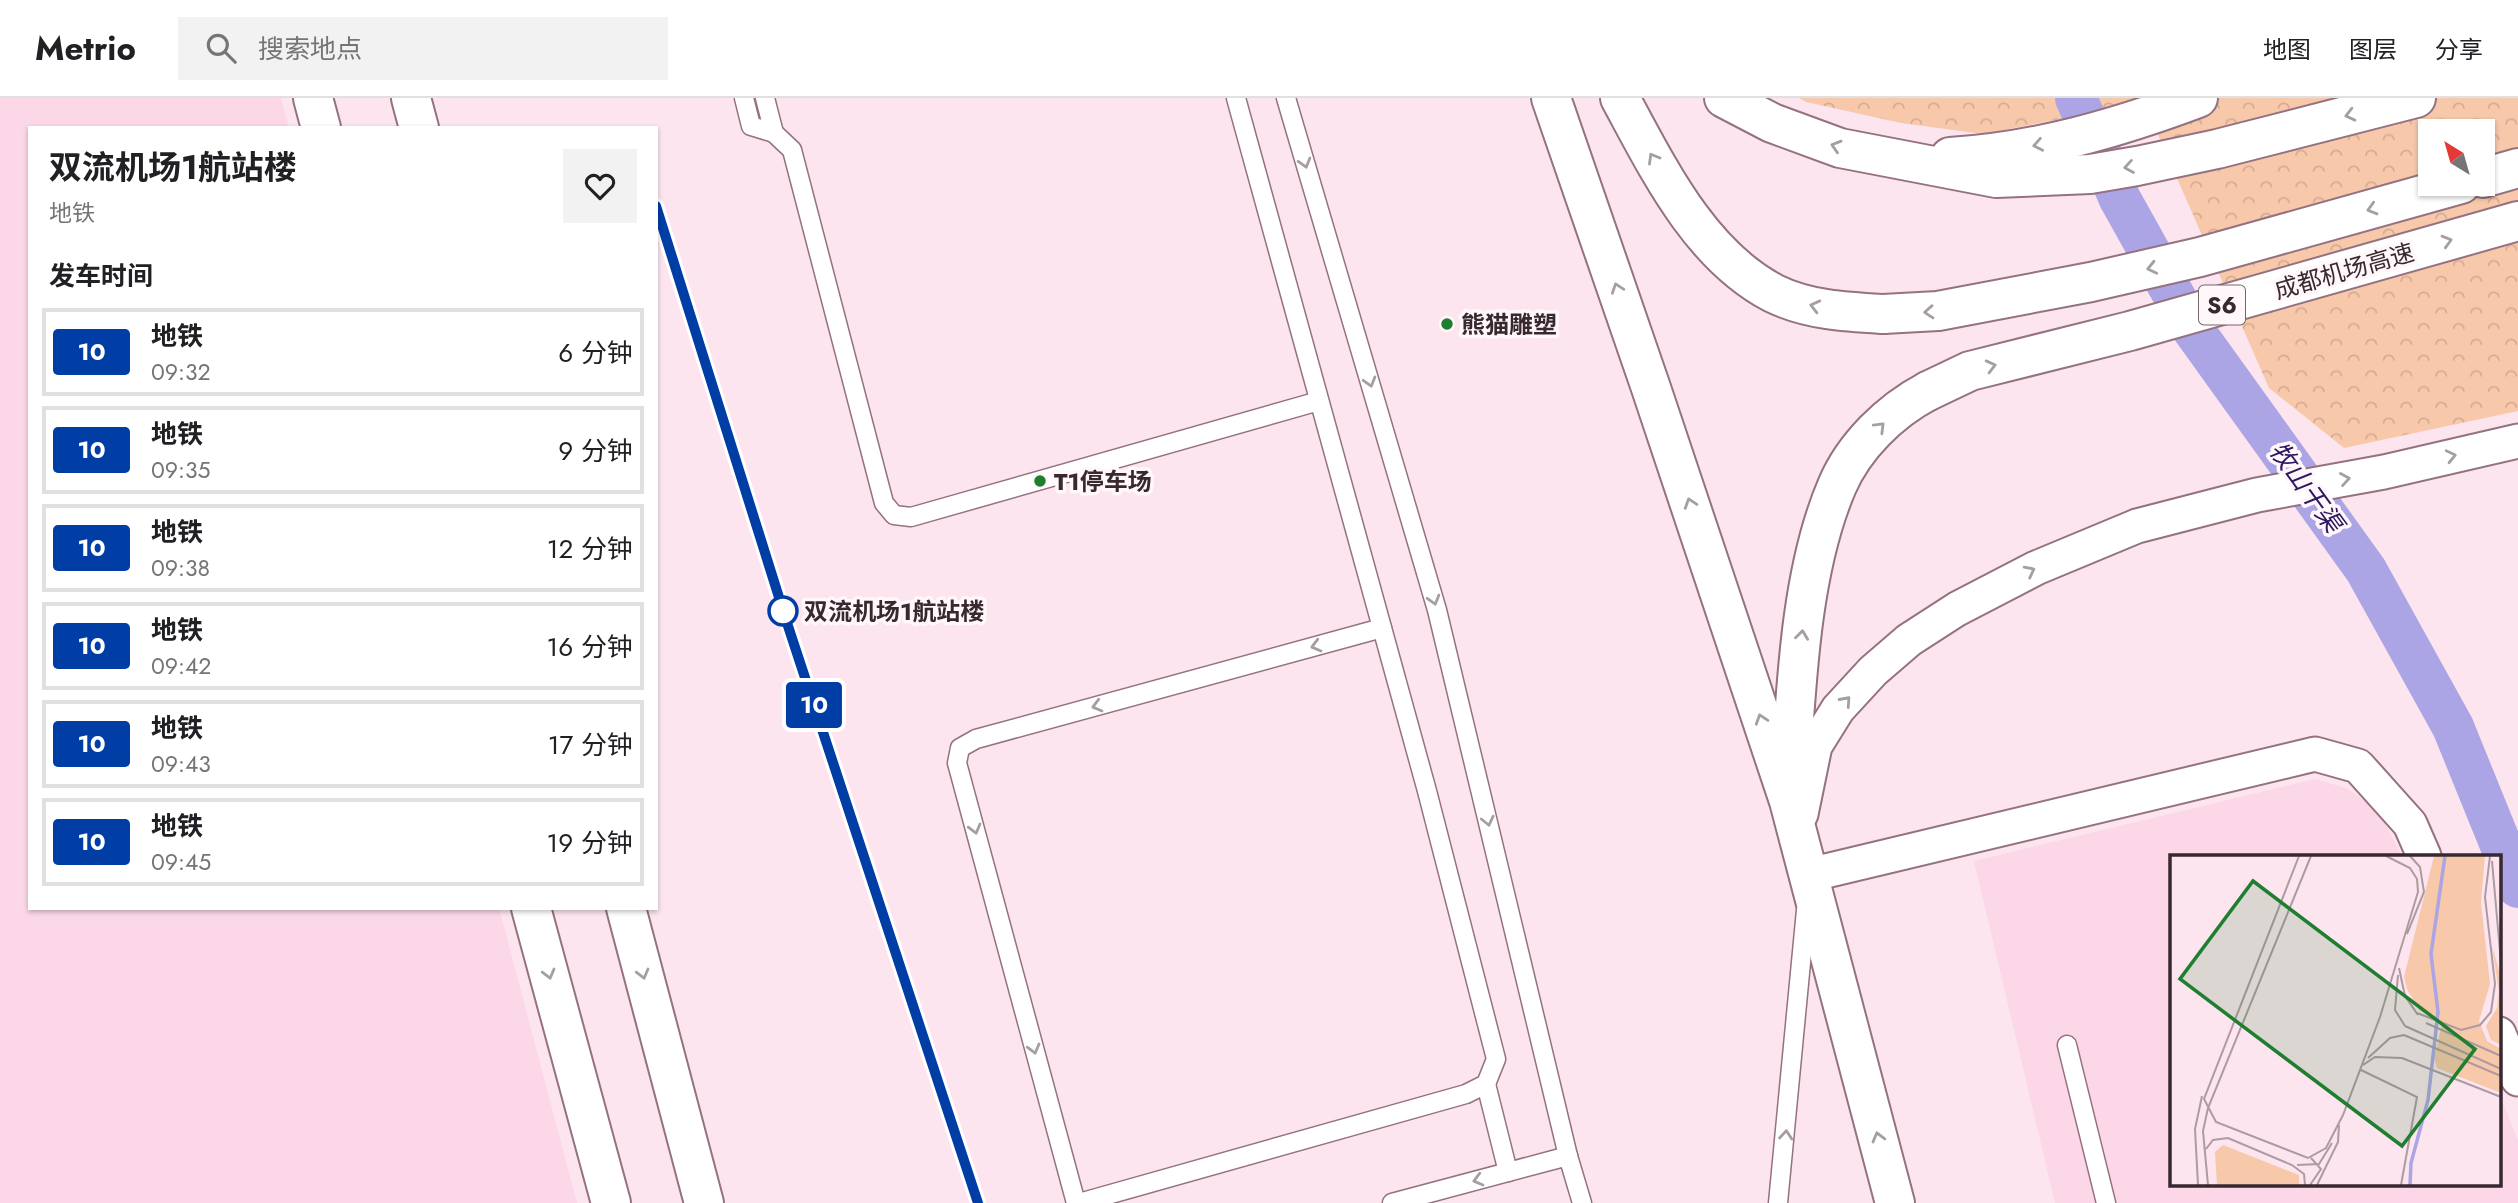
<!DOCTYPE html>
<html lang="zh">
<head>
<meta charset="utf-8">
<style>
	body { margin:0; font-family:Jost,"Noto Sans SC",sans-serif; background:#f2f2f2; color:#202124; height:100vh; display:flex; flex-direction:column; font-size:26px; white-space:nowrap }
	* { box-sizing:border-box; margin:0 }
	p { font-size:23px; color:#757577 }
	.icon { flex:none; width:38px; height:38px; fill:none; stroke:currentColor; stroke-width:2; stroke-linecap:round; stroke-linejoin:round }
	.map { position:relative; flex:1; overflow:hidden }
	.details { position:absolute; left:28px; top:28px; width:630px; height:784px; display:flex; flex-direction:column; background:#fff; border-radius:0px; box-shadow:0 2px 5px #0004 }
	.details>* { flex:none }
	.badge { padding:0 14px; border-radius:5px; font-size:24px; line-height:46px }
	.needle { width:46px; rotate:323deg }
	.buttons { position:absolute; left:2418px; top:21px; display:grid; gap:14px }
	.buttons a { display:grid; place-items:center; width:77px; height:77px; border-radius:0px; background:#fff; box-shadow:0 2px 5px #0004; font-size:35px }
	.map>.badge { position:absolute; translate:-50% -50%; box-shadow:0 0 0 4px #fff }
	h2 { padding:0 21px; font-size:26px; line-height:63px }
	.round { display:grid; place-items:center; flex:none; width:74px; height:74px; border-radius:0px; background:#f2f2f2 }
	.headline { display:flex; align-items:center; justify-content:space-between; height:119px; padding:0 21px }
	h1 { font-size:33px; font-weight:700; line-height:52px }
	ul { padding:0; list-style:none }
	li { display:flex; align-items:center; gap:21px; height:88px; margin:0 14px 10px; padding:0 7px; border:4px solid #e0e0e0; border-radius:0px }
	li div { flex:1 }
	li b { display:block; font-size:26px }
	li em { font-style:normal }
	li .badge { min-width:77px; font-weight:700; text-align:center }
	header { display:flex; align-items:center; gap:42px; box-sizing:border-box; height:98px; padding:0 35px; background:#fff; border-bottom:2px solid #e0e0e0 }
	header strong { font-size:33px }
	nav { display:flex; gap:38px; margin-inline-start:auto; font-size:24px }
	.search { width:490px; height:63px; background:#f2f2f2; display:flex; align-items:center; gap:18px; box-sizing:border-box; padding:0 24px; border-radius:0px; color:#757577; font-size:26px }
	.map>svg:first-child { display:block }
</style>
</head>
<body>
<header>
<strong>Metrio</strong>
<div class="search"><svg class="icon" aria-label="search" viewBox="0 0 24 24"><circle cx="10" cy="10" r="6"/><path d="M15 15l6 6"/></svg>搜索地点</div>
<nav><a>地图</a><a>图层</a><a>分享</a></nav>
</header>
<div class="map">
<svg width="2518" height="1105" viewBox="0 0 2518 1105">
	<defs>
		<pattern id="park-crowns" width="20" height="18" patternUnits="userSpaceOnUse" patternTransform="scale(1.75)"><rect width="20" height="18" fill="#f8c8ab"/><path d="M2 6a3 3 0 1 1 6 0M12 15a3 3 0 1 1 6 0" fill="none" stroke="#d5ac93"/></pattern>
	</defs>
	<rect width="100%" height="100%" fill="#fce5ef"/>
	<g fill="#fcd7e7">
		<polygon points="0,0 281,0 289,30 30,30 30,810 499,810 577,1105 0,1105"/>
		<polygon points="2315,681 2346,690 2378,712 2402,758 2172,758 2172,1086 2499,1086 2499,995 2518,1042 2518,1105 2055,1105 1974,763"/>
	</g>
	<path fill="url(#park-crowns)" fill-rule="evenodd" d="M1799 0H2518V313L2344 350 2269 290 2144 5 1983 36 1901 25 1806 4ZM2431 33H2483V86H2431Z"/>
	<g fill="none" stroke-linecap="round" stroke-linejoin="round">
		<polyline stroke="#aca5e5" stroke-width="42" points="2076,0 2120,101 2192,230 2366,472 2453,629 2518,789"/>
		<defs>
			<g id="lane">
				<polyline points="744,0 751,28 774,35 792,52 884,405 894,417 911,419 1319,303"/>
				<polyline points="765,0 774,35"/>
				<polyline points="1286,0 1437,512 1568,1058 1582,1105"/>
				<polyline points="2067,947 2106,1105"/>
				<polyline points="1486,986 1508,1074"/>
				<polyline points="1076,1105 957,665 960,650 976,641 1382,530"/>
				<polyline points="1079,1105 1466,996 1486,986 1496,961 1427,693 1236,0"/>
				<polyline points="1392,1105 1568,1058"/>
				<polyline points="1778,1105 1806,812"/>
			</g>
			<g id="street">
				<polyline points="1801,716 1815,648 1838,611 1873,573 1909,542 1957,511 2036,470 2137,428 2257,397 2384,374 2518,343"/>
				<polyline points="1809,777 2315,656 2358,668 2410,726 2424,758"/>
				<polyline points="2499,936 2518,981"/>
			</g>
			<g id="secondary">
				<polyline points="313,0 321,30"/>
				<polyline points="411,0 419,30"/>
				<polyline points="1551,0 1651,290 1789,703 1895,1105"/>
				<path d="M1620 0C1658 70 1699 156 1773 195 1807 212 1846 214 1883 216"/>
				<path d="M1790 683C1796 591 1800 474 1837 388 1854 348 1890 313 1928 293"/>
				<polyline points="531,810 611,1105"/>
				<polyline points="626,810 704,1105"/>
			</g>
			<g id="primary">
				<polyline points="1724,0 1772,25 1840,50 1996,80 2090,76 2137,68 2217,51 2416,0"/>
				<path d="M1950 59C2035 54 2118 30 2198 0"/>
			</g>
			<g id="highway">
				<polyline points="2483,80 2518,70"/>
				<polyline points="1883,216 1938,213 2091,184 2200,159 2461,86"/>
				<polyline points="1928,293 1970,273 2130,233 2518,123"/>
			</g>
		</defs>
		<use href="#lane" stroke="#947280" stroke-width="21"/>
		<use href="#street" stroke="#947280" stroke-width="37"/>
		<use href="#secondary" stroke="#947280" stroke-width="42"/>
		<use href="#primary" stroke="#947280" stroke-width="42"/>
		<use href="#highway" stroke="#947280" stroke-width="42"/>
		<use href="#lane" stroke="#fff" stroke-width="18"/>
		<use href="#street" stroke="#fff" stroke-width="33"/>
		<use href="#secondary" stroke="#fff" stroke-width="38"/>
		<use href="#primary" stroke="#fff" stroke-width="38"/>
		<use href="#highway" stroke="#fff" stroke-width="38"/>
	</g>
	<defs><path id="oneway-chevron" d="M-2-3.5L2.5 0L-2 3.5" fill="none" stroke-width="1.6" stroke-linecap="round" stroke-linejoin="round" transform="scale(1.75)"/></defs>
	<g stroke="#a59fa1">
		<use href="#oneway-chevron" transform="translate(2350 17) rotate(166)"/>
		<use href="#oneway-chevron" transform="translate(2038 47) rotate(169)"/>
		<use href="#oneway-chevron" transform="translate(1836 48) rotate(-163)"/>
		<use href="#oneway-chevron" transform="translate(1653 60) rotate(-120)"/>
		<use href="#oneway-chevron" transform="translate(1305 65) rotate(74)"/>
		<use href="#oneway-chevron" transform="translate(2129 69) rotate(170)"/>
		<use href="#oneway-chevron" transform="translate(2372 111) rotate(164)"/>
		<use href="#oneway-chevron" transform="translate(2447 143) rotate(-16)"/>
		<use href="#oneway-chevron" transform="translate(2152 170) rotate(167)"/>
		<use href="#oneway-chevron" transform="translate(1617 190) rotate(-109)"/>
		<use href="#oneway-chevron" transform="translate(1815 208) rotate(-166)"/>
		<use href="#oneway-chevron" transform="translate(1929 214) rotate(176)"/>
		<use href="#oneway-chevron" transform="translate(1991 268) rotate(-14)"/>
		<use href="#oneway-chevron" transform="translate(1370 284) rotate(74)"/>
		<use href="#oneway-chevron" transform="translate(1880 329) rotate(-45)"/>
		<use href="#oneway-chevron" transform="translate(2451 358) rotate(-13)"/>
		<use href="#oneway-chevron" transform="translate(2345 381) rotate(-10)"/>
		<use href="#oneway-chevron" transform="translate(1690 405) rotate(-108)"/>
		<use href="#oneway-chevron" transform="translate(2030 473) rotate(-27)"/>
		<use href="#oneway-chevron" transform="translate(1434 502) rotate(74)"/>
		<use href="#oneway-chevron" transform="translate(1802 537) rotate(-83)"/>
		<use href="#oneway-chevron" transform="translate(1316 548) rotate(165)"/>
		<use href="#oneway-chevron" transform="translate(1846 603) rotate(-48)"/>
		<use href="#oneway-chevron" transform="translate(1097 608) rotate(165)"/>
		<use href="#oneway-chevron" transform="translate(1761 621) rotate(-108)"/>
		<use href="#oneway-chevron" transform="translate(1488 723) rotate(77)"/>
		<use href="#oneway-chevron" transform="translate(975 731) rotate(75)"/>
		<use href="#oneway-chevron" transform="translate(549 876) rotate(75)"/>
		<use href="#oneway-chevron" transform="translate(643 876) rotate(75)"/>
		<use href="#oneway-chevron" transform="translate(1034 951) rotate(75)"/>
		<use href="#oneway-chevron" transform="translate(1786 1037) rotate(-85)"/>
		<use href="#oneway-chevron" transform="translate(1878 1039) rotate(-105)"/>
		<use href="#oneway-chevron" transform="translate(1478 1082) rotate(165)"/>
	</g>
	<g fill="none" stroke-linecap="round" stroke-linejoin="round">
		<defs>
			<polyline id="line" points="656,108 788,528 978,1105"/>
		</defs>
		<use href="#line" stroke="#fff" stroke-width="16"/>
		<use href="#line" stroke="#003da5" stroke-width="10"/>
	</g>
	<g fill="#1f7e2f" stroke="#fff7fa" stroke-width="2.5">
		<circle cx="1447" cy="226" r="7"/>
		<circle cx="1040" cy="383" r="7"/>
	</g>
	<circle fill="#fff" stroke="#003da5" stroke-width="3.5" cx="783" cy="513" r="14"/>
	<g text-anchor="middle" dominant-baseline="central" stroke-width="7" stroke-linejoin="round" paint-order="stroke">
		<rect fill="#fff7fa" stroke="#73676c" stroke-width="2" x="2199" y="187.5" width="46" height="39" rx="5"/>
		<g font-size="23" font-weight="bold" fill="#37292f">
			<text x="2222" y="207">S6</text>
		</g>
		<g font-size="24" fill="#37292f" stroke="#fff7fa">
			<text transform="translate(2344 173) rotate(-16)">成都机场高速</text>
		</g>
		<g font-size="24" font-weight="bold" fill="#37292f" stroke="#fff7fa" text-anchor="start">
			<text x="1461" y="226">熊猫雕塑</text>
			<text x="1054" y="383">T1停车场</text>
		</g>
		<g font-size="24" font-weight="bold" fill="#37292f" stroke="#fff7fa" text-anchor="start">
			<text x="804" y="513">双流机场1航站楼</text>
		</g>
		<g font-size="26" font-style="italic" fill="#2c1760" stroke="#fff7fa">
			<text transform="translate(2306 389) rotate(54)">牧山干渠</text>
		</g>
	</g>
	<g transform="translate(2170 757)">
		<rect width="331" height="331" fill="#fce5ef"/>
		<path d="M264 1H315L311 47 320 129 309 166 317 186 331 194V238L267 213 264 203 272 169 249 155 237 134 234 122ZM322 91 331 122V190L321 185 316 171 327 153 329 137ZM53 290 129 320V330H47L45 297Z" fill="#f8c8ab"/>
		<path fill="none" stroke="#aca5e5" stroke-width="3.5" d="M240 330 241 308 258 245 268 157 261 99 275 1"/>
		<path fill="none" stroke="#ad9aa2" stroke-width="2" d="M129 1 34 244 46 267 138 303 156 293 173 260 210 162 248 37 247 24 240 13 216 1M322 6 331 108M237 79 254 37 250 12 240 1M229 113 235 141 248 160M228 120 225 155 235 171M247 158 291 175 310 170 321 157 325 129 315 42 320 1M256 168 331 201M235 171 331 214M234 180 331 221M198 203 220 183 234 180M193 210 205 202 232 203 331 242M191 215 247 242 231 330M36 294 43 285 58 283 122 310 134 319 135 330M127 310 149 309 162 288M28 330 25 274 32 241M38 330 33 276 38 253 141 1M140 330 151 314 141 303M147 330 168 287 169 270"/>
		<path fill="#1f7e2f" fill-opacity="0.15" stroke="#1f7e2f" stroke-width="3.5" d="M83 26 305 194 232 291 10 124Z"/>
		<rect width="331" height="331" fill="none" stroke="#37292f" stroke-width="3.5"/>
	</g>
</svg>
<div class="buttons">
<a><svg class="needle" viewBox="-14 -14 28 28"><path d="M0-13l5 13h-10z" fill="#e53935"/><path d="M0 13l5-13h-10z" fill="#757577"/></svg></a>
</div>
<b class="badge" style="left:814px;top:607px;background:#003da5;color:#fff">10</b>
<section class="details">
<div class="headline"><div><h1>双流机场1航站楼</h1><p>地铁</p></div><a class="round"><svg class="icon" aria-label="heart" viewBox="0 0 24 24"><path d="M12 20l-8-8c-3-5 5-10 8-4 3-6 11-1 8 4z"/></svg></a></div>
<h2>发车时间</h2>
<ul>
<li><span class="badge" style="background:#003da5;color:#fff">10</span><div><b>地铁</b><p>09:32</p></div><em>6 分钟</em></li>
<li><span class="badge" style="background:#003da5;color:#fff">10</span><div><b>地铁</b><p>09:35</p></div><em>9 分钟</em></li>
<li><span class="badge" style="background:#003da5;color:#fff">10</span><div><b>地铁</b><p>09:38</p></div><em>12 分钟</em></li>
<li><span class="badge" style="background:#003da5;color:#fff">10</span><div><b>地铁</b><p>09:42</p></div><em>16 分钟</em></li>
<li><span class="badge" style="background:#003da5;color:#fff">10</span><div><b>地铁</b><p>09:43</p></div><em>17 分钟</em></li>
<li><span class="badge" style="background:#003da5;color:#fff">10</span><div><b>地铁</b><p>09:45</p></div><em>19 分钟</em></li>
</ul>
</section>
</div>
</body>
</html>
